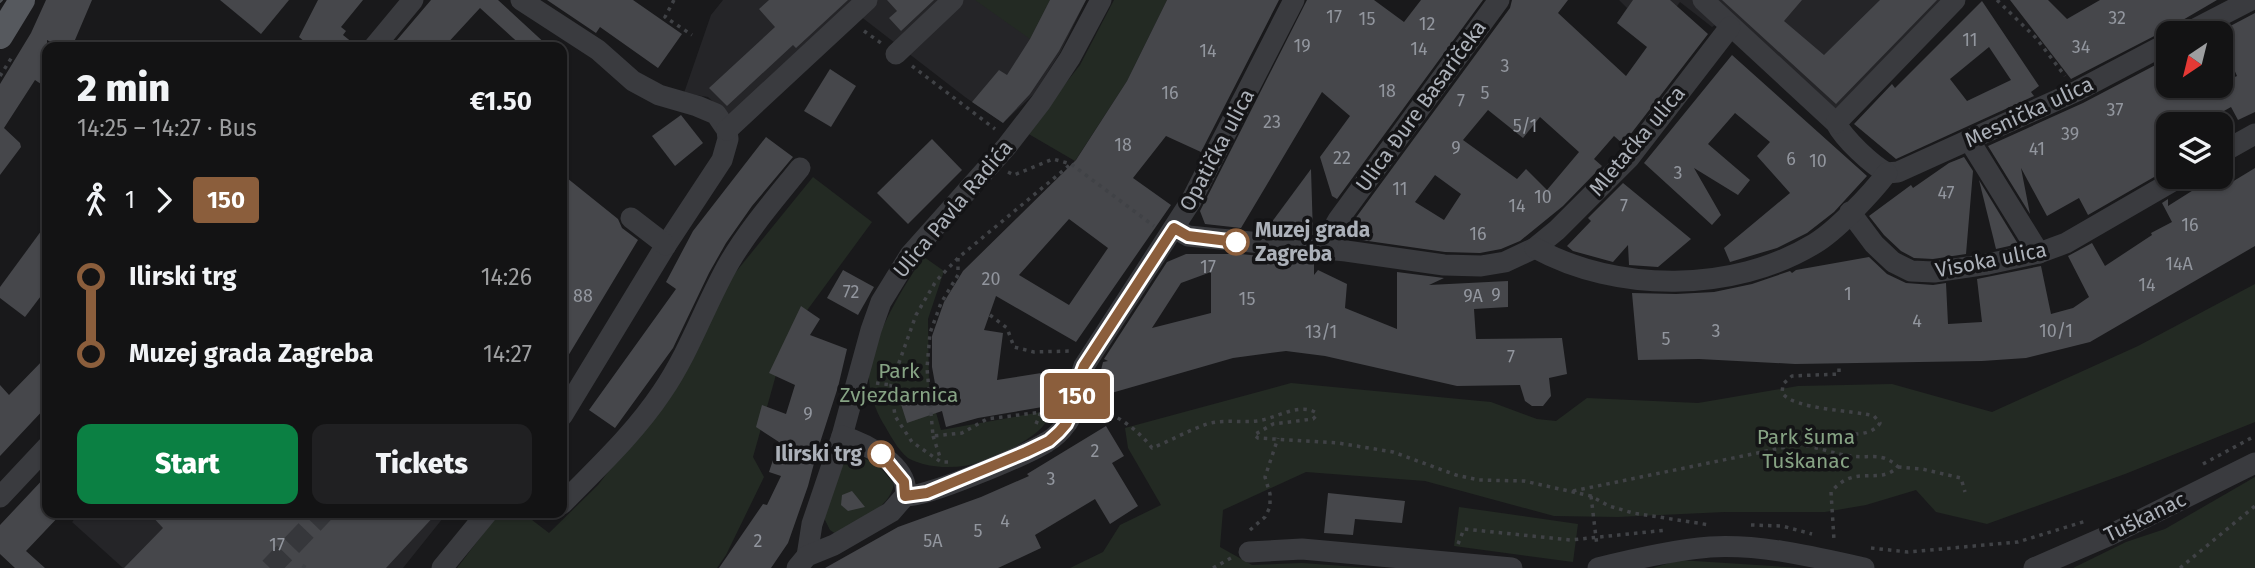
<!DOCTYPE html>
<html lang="en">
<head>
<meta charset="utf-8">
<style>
	body { margin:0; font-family:"Fira Sans",sans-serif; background:#202022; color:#f1f3f6; height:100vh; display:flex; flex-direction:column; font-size:26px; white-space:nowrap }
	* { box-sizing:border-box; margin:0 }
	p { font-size:23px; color:#9d9ea0 }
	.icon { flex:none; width:38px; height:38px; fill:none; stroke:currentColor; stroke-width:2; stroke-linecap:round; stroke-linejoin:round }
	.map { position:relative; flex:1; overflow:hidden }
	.drawer { position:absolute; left:42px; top:42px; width:525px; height:476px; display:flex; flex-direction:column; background:#131314; border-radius:14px; box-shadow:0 2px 5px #0004,0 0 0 2px #323234 }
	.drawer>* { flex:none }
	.badge { padding:0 14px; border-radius:5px; font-size:24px; line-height:46px }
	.needle { width:46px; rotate:215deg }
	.fabs { position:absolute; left:2156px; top:21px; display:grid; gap:14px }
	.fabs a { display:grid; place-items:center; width:77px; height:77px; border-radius:14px; background:#131314; box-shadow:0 2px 5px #0004,0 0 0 2px #323234; font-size:35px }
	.map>.badge { position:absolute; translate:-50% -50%; box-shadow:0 0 0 4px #fff }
	.legs { display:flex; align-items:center; gap:10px; height:77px; padding:0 35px; font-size:23px }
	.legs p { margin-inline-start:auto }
	.head { display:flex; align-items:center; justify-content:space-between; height:119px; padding:0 35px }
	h1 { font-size:38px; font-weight:800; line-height:52px }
	.cta { display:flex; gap:14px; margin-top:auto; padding:14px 35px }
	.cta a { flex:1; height:80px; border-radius:14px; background:#0b8043; color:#fff; font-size:28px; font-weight:800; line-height:80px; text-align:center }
	.cta a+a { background:#202022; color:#f1f3f6 }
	ul { padding:0 35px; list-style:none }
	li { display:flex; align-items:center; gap:24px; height:77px; font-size:26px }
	li i { display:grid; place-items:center; width:10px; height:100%; margin:0 9px; background:currentColor }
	li i::after { content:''; width:18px; height:18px; margin:-9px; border:5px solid; border-radius:50%; background:#131314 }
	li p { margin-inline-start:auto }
	li:first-child i { background:linear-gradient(#0000 50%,currentColor 0) }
	li:last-child i { background:linear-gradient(currentColor 50%,#0000 0) }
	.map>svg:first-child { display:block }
</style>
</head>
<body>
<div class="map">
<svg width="2255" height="568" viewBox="0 0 2255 568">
	<rect width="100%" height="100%" fill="#19191b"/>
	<g fill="#252528">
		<polygon points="723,0 1086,0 1060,53 1034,94 1003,123 965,97 851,9 730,118 708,97 684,93 711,15"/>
		<polygon points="1619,0 1955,0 1836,123 1723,20 1712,27 1680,2 1648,47 1617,23 1627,8"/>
		<polygon points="80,513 447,513 403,568 123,568 72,522"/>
	</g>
	<g fill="#232a23">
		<polygon points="975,0 1050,0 1030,39"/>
		<polygon points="1114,0 1167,0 1127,81 1075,161 1027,133 1080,65"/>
		<polygon points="813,177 872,222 786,339 753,457 764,477 726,555 717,568 457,568 499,513 523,513 549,533 598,485 685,373 722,289"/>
		<path d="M924 257 944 271 928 319 929 388 941 430 1041 412 1049 415C1045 430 1027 439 1015 447 986 464 955 472 923 464 918 462 913 461 908 458 897 449 891 436 883 423 875 409 868 390 869 372 871 341 905 282 924 257Z"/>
		<polygon points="2255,284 2255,422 2125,474 1987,524 1936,512 1916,490 1866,505 1825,512 1725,512 1618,517 1554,516 1425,481 1306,472 1223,510 1220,547 1252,565 1302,563 1371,568 1070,568 1103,552 1120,525 1161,505 1128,448 1125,428 1291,383 1491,402 1537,419 1556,421 1587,398 1698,403 1798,386 1892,384 1992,412 2138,346"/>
		<path d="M848 457C870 455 882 468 894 484 889 510 857 521 836 534L830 530 824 518 842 460Z"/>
		<polygon points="2255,477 2255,568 2073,568 2126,542 2165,529"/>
		<polygon points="1459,507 1578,524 1573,562 1454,546"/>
		<polygon points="1679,560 1802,568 1653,568"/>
	</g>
	<g fill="#46474b" fill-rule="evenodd">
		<polygon points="46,0 92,0 72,47 61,47 47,40 47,88 35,80 4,128 20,143 21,147 0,175 0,84 31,33"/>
		<polygon points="220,0 289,0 261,34"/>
		<polygon points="318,0 363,0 341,27 346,31 343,35 358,47 311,47 299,37"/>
		<polygon points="431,0 498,0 549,47 523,47 480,8 444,47 391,47"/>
		<polygon points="547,0 633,0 682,34 658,68 600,27 596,33"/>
		<polygon points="769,0 848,0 796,48 793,45 727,106 709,88 775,27 759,9"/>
		<polygon points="887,0 934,0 901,31 889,18 897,11"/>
		<polygon points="1050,0 1086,0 1059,51 1030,94 1003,123 972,102 999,70 1007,75 1030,39"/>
		<path d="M1167 0H1279L1201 152 1166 136 1133 178 1171 205 1076 342 996 296 984 330 1003 333 997 380 1060 370 1054 405 978 418 946 427 942 411 907 423 899 398 936 389 932 367V336L944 302 963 271 1076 160 1127 81ZM1069 219 1108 248 1069 305 1019 275Z"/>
		<polygon points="1307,0 1374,0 1404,22 1421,0 1483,0 1337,199 1332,196 1320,157 1350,116 1322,92 1241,228 1205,224 1200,211"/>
		<path d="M1512 0H1568L1558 13 1626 76 1647 47 1617 23 1633 0H1670L1708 34 1623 144 1614 136 1594 159 1602 166 1563 206 1520 241 1501 249 1480 253 1445 252 1347 238 1345 234 1349 227 1510 8ZM1488 110 1523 138 1540 117 1579 152 1547 190 1526 169 1517 179 1463 140ZM1435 175 1461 194 1444 220 1415 202Z"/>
		<polygon points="1722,0 1802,0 1784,21 1824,55 1880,0 1937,0 1836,104"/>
		<polygon points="2010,0 2048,0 2067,19 2100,0 2217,0 2164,31 2071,79"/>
		<path d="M1982 1 2039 86 2031 92 2034 96 1896 159 1854 124 1892 84 1895 88ZM1989 47 2011 80 1967 101 1950 79Z"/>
		<polygon points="2255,13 2255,112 2238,120 2231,107 2206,121 2203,116 2177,124 2168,124 2168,169 2088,215 2079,198 2047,216 2021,168 2030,214 1988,146 2083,103 2165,60 2168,66 2168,86 2221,86 2221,83 2237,76 2221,40 2221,33 2217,33"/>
		<polygon points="1732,55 1867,176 1834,212 1807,233 1777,248 1730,262 1724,248 1790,193 1757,156 1770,142 1735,113 1708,144 1750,180 1738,195 1694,168 1721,215 1712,225 1644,163"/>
		<polygon points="830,69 856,86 831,127 804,111"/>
		<polygon points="681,115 703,143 675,166 652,136"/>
		<polygon points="766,137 793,157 752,206 726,243 709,273 673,348 615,428 589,410 676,289 666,282 693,231"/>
		<polygon points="932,139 962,170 908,224 877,193"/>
		<polygon points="1964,157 1973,171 1966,254 1933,259 1914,258 1901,251 1884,235 1869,216 1911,185 1913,188 1949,163"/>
		<polygon points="2255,168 2255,246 2090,342 2026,358 1982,361 1795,364 1699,359 1638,360 1632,293 1676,294 1714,292 1752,284 1790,271 1792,273 1796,270 1869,257 1887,274 1906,283 1933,285 1946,283 1948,324 1982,322 1977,279 2041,266 2051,314 2073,308 2089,297 2068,256 2092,243 2105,266 2152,235 2151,233 2172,222 2162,203 2168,199 2168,206 2214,177 2221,177 2221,172 2225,170 2232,182"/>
		<polygon points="1311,169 1313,235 1266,230"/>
		<polygon points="562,174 618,219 622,228 638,240 562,366"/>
		<polygon points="1979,180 2018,244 1996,249"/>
		<polygon points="1623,183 1691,239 1658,267 1629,265 1628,245 1613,262 1573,251 1567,246 1591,221 1588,218"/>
		<polygon points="47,223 47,288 25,317 0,298 0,287"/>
		<path d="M1186 254H1240L1314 261V275L1318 270 1347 284 1345 308 1397 329V272L1444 278 1429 285 1508 281V307L1474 309 1476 339 1562 338 1567 374 1549 378 1551 396 1543 406H1532L1525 401 1520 385 1457 386 1325 356 1286 351 1233 358 1094 398 1103 362 1108 361 1104 359 1167 262ZM1211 272V313L1152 328 1181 283Z"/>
		<polygon points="843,270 874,287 858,315 827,298"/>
		<polygon points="801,306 820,319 810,335 847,349 838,387 817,452 808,486 788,543 771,568 719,568 763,504 767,505 781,476 769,472 779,442 756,427 762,405 786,414 795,385 769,373"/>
		<polygon points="47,356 47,406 0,456 0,385 9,395"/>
		<polygon points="1106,426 1124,456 1112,463 1138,506 1110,524 1095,499 1035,535 1041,548 998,568 825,568 898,527 981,497 1029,476 1027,474"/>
		<polygon points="47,475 47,513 62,513 26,551 45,568 15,568 0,554 0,525"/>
		<polygon points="852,491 865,507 848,511 841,505 842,495"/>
		<polygon points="1328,493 1405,501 1402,523 1355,519 1353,535 1324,533"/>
		<polygon points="149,513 437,513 386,568 124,568 163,528"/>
	</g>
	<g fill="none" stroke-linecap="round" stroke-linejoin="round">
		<polyline stroke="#36373b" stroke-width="21" stroke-dasharray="21 10" stroke-linecap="butt" points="270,568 323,513"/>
		<g stroke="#404246" stroke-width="3.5" stroke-dasharray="3.5 5" stroke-linecap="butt">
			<polyline points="674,0 665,17 692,35"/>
			<polyline points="1997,0 2036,38 2065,76"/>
			<polyline points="864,31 881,43"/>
			<polyline points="912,66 995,129"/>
			<polyline points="0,76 12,57"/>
			<polyline points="1008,172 1014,175 1053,159 1071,164 1154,226"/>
			<polyline points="958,258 958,275 941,303 930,333 927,368 933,436 962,433 987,419 1050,411"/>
			<polyline points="990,315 1007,328 1014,347 1034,352 1071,351"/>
			<polyline points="876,383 891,385"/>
			<path d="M1094 409C1115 412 1139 431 1152 448 1170 441 1189 430 1207 424 1224 419 1240 423 1257 421 1275 419 1297 403 1315 412L1316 416 1313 419 1273 424 1254 435 1258 438 1338 443 1393 452 1456 475 1479 480 1524 481 1591 496 1609 506 1633 513 1710 525"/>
			<polyline points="1036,424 1041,412"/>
			<polyline points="933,436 941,460"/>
			<path d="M1798 444C1803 441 1808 437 1813 435 1833 430 1868 442 1880 423L1874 416C1853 410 1795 410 1782 393L1783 384 1792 376 1839 374V364"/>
			<polyline points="948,462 941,462 912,442 895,416 891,385 916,315 936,281 958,258 1071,164"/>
			<polyline points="2203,464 2255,436"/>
			<polyline points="1898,467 1922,469 1961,478 1965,492"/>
			<path d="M1573 491 1796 445C1815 445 1832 454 1851 456 1862 458 1873 455 1884 458 1890 460 1894 463 1898 467 1878 486 1855 463 1831 492L1834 540"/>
			<polyline points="1591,496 1597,546"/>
			<polyline points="1751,525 1782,526 1812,534"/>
			<polyline points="1250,530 1265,517 1270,507 1270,494 1265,477 1278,438"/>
			<polyline points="1458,544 1464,529 1570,540 1667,530"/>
			<polyline points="1871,548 1908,552 2018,542 2086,521"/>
			<polyline points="303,568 305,565"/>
			<polyline points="1213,568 1231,558"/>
			<polyline points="2180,568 2255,506"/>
		</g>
		<g stroke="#3a3b3f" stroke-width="21">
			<polyline points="521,0 598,50 633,81 659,95 697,106 716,114 727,130 728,139 722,160 666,245 562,416"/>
			<path d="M1703 0 1836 123C1844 139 1872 165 1887 173"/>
			<polyline points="2187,33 2251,0"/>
			<polyline points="374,47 413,0"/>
			<polyline points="896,54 953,0"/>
			<polyline points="1836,123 1955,0"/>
			<polyline points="727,130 867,0"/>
			<polyline points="1969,140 2039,253"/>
			<polyline points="2221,153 2255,134"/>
			<polyline points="1887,173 1898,172 2077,91 2168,43"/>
			<polyline points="1850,212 1874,244 1893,262 1911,271 1934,272 1988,264 2039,253 2066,243 2180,177"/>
			<polyline points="631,218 666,245"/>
			<polyline points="1174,228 1188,236 1346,251 1444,265 1481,266 1505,262 1535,248 1557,230 1629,158 1730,27"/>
			<path d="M1535 248C1617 293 1733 293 1814 244 1836 231 1871 194 1887 173"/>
			<polyline points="1326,250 1330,234 1338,220 1499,0"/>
			<path d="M905 496C923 499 1028 454 1047 442 1054 438 1062 430 1067 423 1078 406 1077 385 1084 366L1191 201 1294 0"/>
			<polyline points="0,497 47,447"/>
			<path d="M562 504C597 468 634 434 662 392 690 351 705 305 729 263 749 229 775 199 800 168"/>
			<polyline points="1249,552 1302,549 1512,568"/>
			<polyline points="807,556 812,524 842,436 871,330 881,302 910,255 1007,146 1041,102 1070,58 1101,0"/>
			<polyline points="442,568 487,513"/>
			<path d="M797 568 807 556 834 545 891 512 905 496C911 466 865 443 842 436"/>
			<path d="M1598 568C1634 559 1673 550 1710 547 1762 544 1814 557 1864 568"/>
			<polyline points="2034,568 2110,535 2255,463"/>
		</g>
		<polyline stroke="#56595e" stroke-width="26" points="0,36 22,0"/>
		<polyline stroke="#4f5256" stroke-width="2" points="0,2 2,0"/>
	</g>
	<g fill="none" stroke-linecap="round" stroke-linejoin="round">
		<defs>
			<polyline id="line-1" points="881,454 904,482 905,496 927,493 1026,452 1049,441 1059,432 1066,424 1075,405 1079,379 1084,366 1174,228 1188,236 1236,242"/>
		</defs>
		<use href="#line-1" stroke="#fff" stroke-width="16"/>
		<use href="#line-1" stroke="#8b5e3c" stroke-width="10"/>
	</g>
	<g fill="#fff" stroke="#8b5e3c" stroke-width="3.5">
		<circle cx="1236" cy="242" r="12"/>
		<circle cx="881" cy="454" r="12"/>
	</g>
	<g text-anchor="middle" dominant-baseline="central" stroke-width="7" stroke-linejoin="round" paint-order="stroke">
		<g font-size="18" fill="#92969e">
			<text x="1334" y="17">17</text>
			<text x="2117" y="18">32</text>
			<text x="1367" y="19">15</text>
			<text x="1427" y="24">12</text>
			<text x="1970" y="40">11</text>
			<text x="1302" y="46">19</text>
			<text x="2081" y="47">34</text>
			<text x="1419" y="49">14</text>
			<text x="1208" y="51">14</text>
			<text x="1505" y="66">3</text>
			<text x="1387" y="91">18</text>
			<text x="1170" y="93">16</text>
			<text x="1485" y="93">5</text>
			<text x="1461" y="101">7</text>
			<text x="2115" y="110">37</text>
			<text x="1272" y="122">23</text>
			<text x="1525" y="126">5/1</text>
			<text x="2070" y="134">39</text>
			<text x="1123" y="145">18</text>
			<text x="1456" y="148">9</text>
			<text x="2037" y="149">41</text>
			<text x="1342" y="158">22</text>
			<text x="1791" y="159">6</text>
			<text x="1818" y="161">10</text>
			<text x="1678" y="173">3</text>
			<text x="1400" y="189">11</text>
			<text x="1946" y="193">47</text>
			<text x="1543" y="197">10</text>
			<text x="1517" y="206">14</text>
			<text x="1624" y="206">7</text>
			<text x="2190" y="225">16</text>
			<text x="1478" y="234">16</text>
			<text x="2179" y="264">14A</text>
			<text x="1208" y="267">17</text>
			<text x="991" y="279">20</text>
			<text x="2147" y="285">14</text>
			<text x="851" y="292">72</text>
			<text x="1848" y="294">1</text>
			<text x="1496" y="295">9</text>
			<text x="583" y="296">88</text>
			<text x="1473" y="296">9A</text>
			<text x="1247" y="299">15</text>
			<text x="1917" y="321">4</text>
			<text x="1716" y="331">3</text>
			<text x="2056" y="331">10/1</text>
			<text x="1321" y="332">13/1</text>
			<text x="1666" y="339">5</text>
			<text x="1511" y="357">7</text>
			<text x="808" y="414">9</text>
			<text x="1095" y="451">2</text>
			<text x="1051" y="479">3</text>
			<text x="1005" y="521">4</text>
			<text x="978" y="531">5</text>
			<text x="758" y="541">2</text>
			<text x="933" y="541">5A</text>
			<text x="277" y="545">17</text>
		</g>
		<g font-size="21" fill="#acb1b9" stroke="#141416">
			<text transform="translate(1421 106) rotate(-54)">Ulica Đure Basaričeka</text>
			<text transform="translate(2029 112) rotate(-25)">Mesnička ulica</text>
			<text transform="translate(1637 141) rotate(-50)">Mletačka ulica</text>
			<text transform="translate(1217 150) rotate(-62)">Opatička ulica</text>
			<text transform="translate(953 209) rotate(-50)">Ulica Pavla Radića</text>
			<text transform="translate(1991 260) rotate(-11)">Visoka ulica</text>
			<text transform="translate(2145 517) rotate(-26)">Tuškanac</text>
		</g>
		<g font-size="21" font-weight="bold" fill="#acb1b9" stroke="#141416" text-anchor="start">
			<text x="1255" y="230">Muzej grada<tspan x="1255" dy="24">Zagreba</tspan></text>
			<text x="862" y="454" text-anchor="end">Ilirski trg</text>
		</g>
		<g font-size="21" fill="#86a384" stroke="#141416">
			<text x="899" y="371">Park<tspan x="899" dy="24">Zvjezdarnica</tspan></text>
			<text x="1806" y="437">Park šuma<tspan x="1806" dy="24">Tuškanac</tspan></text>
		</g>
	</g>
</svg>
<div class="fabs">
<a><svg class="needle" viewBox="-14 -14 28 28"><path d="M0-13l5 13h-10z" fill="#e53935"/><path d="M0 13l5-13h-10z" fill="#9d9ea0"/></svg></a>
<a><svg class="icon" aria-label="layers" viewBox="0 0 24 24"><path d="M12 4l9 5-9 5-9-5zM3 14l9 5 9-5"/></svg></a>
</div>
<b class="badge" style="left:1077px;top:396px;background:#8b5e3c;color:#fff">150</b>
<section class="drawer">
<div class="head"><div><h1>2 min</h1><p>14:25 – 14:27 · Bus</p></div><b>€1.50</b></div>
<div class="legs"><svg class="icon" aria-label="walk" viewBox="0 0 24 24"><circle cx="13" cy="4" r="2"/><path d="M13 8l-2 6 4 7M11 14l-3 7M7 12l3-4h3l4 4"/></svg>1<svg class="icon" aria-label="forward" viewBox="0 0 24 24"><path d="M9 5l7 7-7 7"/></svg><b class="badge" style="background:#8b5e3c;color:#fff">150</b></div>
<ul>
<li><i style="color:#8b5e3c"></i><b>Ilirski trg</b><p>14:26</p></li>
<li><i style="color:#8b5e3c"></i><b>Muzej grada Zagreba</b><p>14:27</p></li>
</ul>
<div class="cta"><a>Start</a><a>Tickets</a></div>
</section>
</div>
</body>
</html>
